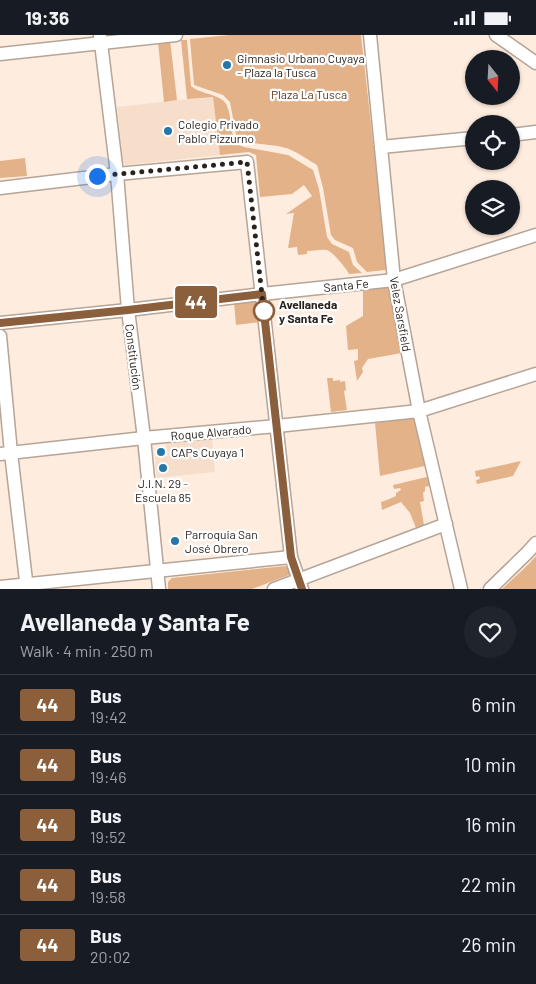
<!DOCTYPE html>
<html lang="en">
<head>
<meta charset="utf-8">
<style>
	body { margin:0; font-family:Barlow,sans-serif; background:#20242c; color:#f1f3f6; height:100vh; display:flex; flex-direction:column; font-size:19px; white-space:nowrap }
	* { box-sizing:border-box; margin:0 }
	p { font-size:16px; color:#9ea1a6 }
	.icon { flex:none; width:28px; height:28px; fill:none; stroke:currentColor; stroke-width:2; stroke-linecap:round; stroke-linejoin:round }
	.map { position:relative; height:554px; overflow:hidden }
	.drawer { display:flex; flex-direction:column; background:#171b24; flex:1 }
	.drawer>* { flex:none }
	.badge { padding:0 10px; border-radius:4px; font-size:18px; line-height:32px }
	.needle { width:32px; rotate:162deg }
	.tools { position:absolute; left:465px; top:15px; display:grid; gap:10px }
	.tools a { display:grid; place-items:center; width:55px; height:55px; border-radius:50%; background:#171b24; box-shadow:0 1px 4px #0004; font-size:25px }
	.you { position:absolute; width:25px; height:25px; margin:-12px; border:4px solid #fff; border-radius:50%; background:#1a73e8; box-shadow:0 0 0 8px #1a73e833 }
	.map>.badge { position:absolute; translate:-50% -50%; box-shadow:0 0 0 2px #fff }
	.round { display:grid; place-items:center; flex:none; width:52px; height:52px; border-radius:26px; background:#20242c }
	.head { display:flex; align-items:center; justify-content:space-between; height:85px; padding:0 20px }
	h1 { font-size:24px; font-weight:700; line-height:38px }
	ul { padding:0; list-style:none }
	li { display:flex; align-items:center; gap:15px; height:60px; padding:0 20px; border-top:1px solid #363941 }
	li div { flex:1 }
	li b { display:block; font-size:19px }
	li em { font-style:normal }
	li .badge { min-width:55px; font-weight:700; text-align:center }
	.status { display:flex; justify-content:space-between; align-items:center; height:35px; padding:0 25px; background:#171b24; direction:ltr }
	.status svg { height:14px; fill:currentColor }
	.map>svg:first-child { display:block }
</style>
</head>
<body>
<div class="status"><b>19:36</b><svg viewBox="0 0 49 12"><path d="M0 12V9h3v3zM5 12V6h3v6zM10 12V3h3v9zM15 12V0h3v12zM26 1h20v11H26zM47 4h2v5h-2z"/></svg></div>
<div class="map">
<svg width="536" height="554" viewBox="0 0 536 554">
	<rect width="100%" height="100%" fill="#feecde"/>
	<g fill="#f6decb">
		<polygon points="213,61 220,120 126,130 123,127 117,72"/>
		<polygon points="212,404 215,437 157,443 155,422 168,421 166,409"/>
	</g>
	<g fill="#e4b289">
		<path d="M229 0H361L387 232 385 235 367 237 357 227 353 213 335 205 331 200 323 153 317 130C308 125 299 118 289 114 273 108 254 110 237 105L230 67 223 60 194 50 190 4Z"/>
		<polygon points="170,5 177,65 164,67 158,7"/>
		<path d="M181 5H187L191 51C199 58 211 58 221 64 233 70 229 97 236 109L244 112 288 120 313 135 319 154 327 202 332 209 349 217 353 230 362 238 349 239C346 233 334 218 327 215 321 214 313 216 307 216V219L298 220 297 212 288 213 294 178 286 179 312 161 304 150 292 159 260 162 256 120 249 117 220 120 213 62 187 64Z"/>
		<polygon points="25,123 27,141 0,143 0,126"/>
		<polygon points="388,251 392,255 402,318 368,324 362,333 363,337 357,346 354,326 358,325 358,314 348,315 346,291 363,281 363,254"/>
		<polygon points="253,266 256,268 259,287 236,290 234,267"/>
		<polygon points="327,343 333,343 333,346 340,345 340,347 345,346 346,355 344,356 347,375 331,377"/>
		<polygon points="414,382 419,385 429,430 380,441 375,388"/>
		<polygon points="521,426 513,441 477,449 476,445 480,444 479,441 476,442 475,436"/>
		<polygon points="431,441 432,450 425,452 425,456 423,458 424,466 420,467 424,490 416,493 410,478 401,467 382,475 381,467 387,465 396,461 396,458 401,455 400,453 394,454 393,450"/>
		<path d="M536 521V554H502C513 543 526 533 536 521Z"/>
		<polygon points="285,531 289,534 290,536 289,540 252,554 168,554 168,547 172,543"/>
	</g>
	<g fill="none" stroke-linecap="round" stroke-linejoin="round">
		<defs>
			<g id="minor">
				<polyline points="100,0 117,139 128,275 144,403 159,554"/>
				<polyline points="370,0 394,245 419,376 461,554"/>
				<polyline points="496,0 536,28"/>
				<polyline points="0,19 176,0"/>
				<polyline points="511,100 536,97"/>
				<polyline points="381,112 474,103"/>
				<polyline points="0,153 117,139 247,127 291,522 302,554"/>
				<polyline points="0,288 128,275 262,259 394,245 536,200"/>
				<polyline points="0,301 11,418 27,554"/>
				<polyline points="0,419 144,403 277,391 419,376 536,339"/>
				<polyline points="0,552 291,522"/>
				<polyline points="274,554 446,489"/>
				<polyline points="490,554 527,518 536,508"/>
			</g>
		</defs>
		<use href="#minor" stroke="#b6a497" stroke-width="15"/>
		<use href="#minor" stroke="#fff" stroke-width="12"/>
	</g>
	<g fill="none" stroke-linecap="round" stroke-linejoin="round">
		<defs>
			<polyline id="line" points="0,288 128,275 262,259 291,522 302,554"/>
		</defs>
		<use href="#line" stroke="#fff" stroke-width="11"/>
		<use href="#line" stroke="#8b5e3c" stroke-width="8"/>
		<polyline stroke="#29221d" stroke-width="5" stroke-dasharray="0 9" points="97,141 247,127 264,278 264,276"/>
	</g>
	<g fill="#2577a8" stroke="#fff" stroke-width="2">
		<circle cx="227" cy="30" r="5"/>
		<circle cx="168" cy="96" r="5"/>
		<circle cx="161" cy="417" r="5"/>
		<circle cx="163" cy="433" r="5"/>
		<circle cx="175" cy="506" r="5"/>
	</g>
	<circle fill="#fff" stroke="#8b5e3c" stroke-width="2.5" cx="264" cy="276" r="10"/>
	<g text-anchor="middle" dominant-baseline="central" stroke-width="4.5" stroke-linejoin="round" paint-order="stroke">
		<g font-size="12" fill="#29221d" stroke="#fff" text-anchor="start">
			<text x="237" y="23">Gimnasio Urbano Cuyaya<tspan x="237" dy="14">- Plaza la Tusca</tspan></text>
			<text x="178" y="89">Colegio Privado<tspan x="178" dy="14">Pablo Pizzurno</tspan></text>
			<text x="171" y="417">CAPs Cuyaya 1</text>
			<text x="163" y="448" text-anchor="middle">J.I.N. 29 -<tspan x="163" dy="14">Escuela 85</tspan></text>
			<text x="185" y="499">Parroquia San<tspan x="185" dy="14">José Obrero</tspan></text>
		</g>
		<g font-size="12" fill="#59381c" stroke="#fff">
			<text x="309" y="59">Plaza La Tusca</text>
		</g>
		<g font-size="12" fill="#29221d" stroke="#fff">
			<text transform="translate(346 250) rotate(-6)">Santa Fe</text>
			<text transform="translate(401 279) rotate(80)">Velez Sarsfield</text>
			<text transform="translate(134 322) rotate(83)">Constitución</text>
			<text transform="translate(211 397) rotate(-5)">Roque Alvarado</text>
		</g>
		<g font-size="12" font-weight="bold" fill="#29221d" stroke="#fff" text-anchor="start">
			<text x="279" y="269">Avellaneda<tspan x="279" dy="14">y Santa Fe</tspan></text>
		</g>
	</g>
</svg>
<div class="tools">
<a><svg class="needle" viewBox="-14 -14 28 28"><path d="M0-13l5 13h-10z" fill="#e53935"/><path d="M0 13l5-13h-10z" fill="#9ea1a6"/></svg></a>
<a><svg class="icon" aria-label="locate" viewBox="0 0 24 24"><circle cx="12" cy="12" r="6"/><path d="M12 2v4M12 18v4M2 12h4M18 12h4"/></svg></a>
<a><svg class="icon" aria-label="layers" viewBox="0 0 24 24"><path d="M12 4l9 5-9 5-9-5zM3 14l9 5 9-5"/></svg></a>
</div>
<div class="you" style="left:97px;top:141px"></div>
<b class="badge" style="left:196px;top:267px;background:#8b5e3c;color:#fff">44</b>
</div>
<section class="drawer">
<div class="head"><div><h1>Avellaneda y Santa Fe</h1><p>Walk · 4 min · 250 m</p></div><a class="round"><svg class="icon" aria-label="heart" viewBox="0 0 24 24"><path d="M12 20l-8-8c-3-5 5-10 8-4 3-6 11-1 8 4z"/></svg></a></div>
<ul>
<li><span class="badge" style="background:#8b5e3c;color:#fff">44</span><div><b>Bus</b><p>19:42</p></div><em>6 min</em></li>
<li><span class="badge" style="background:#8b5e3c;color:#fff">44</span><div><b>Bus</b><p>19:46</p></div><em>10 min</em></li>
<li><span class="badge" style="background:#8b5e3c;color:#fff">44</span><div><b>Bus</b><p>19:52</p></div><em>16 min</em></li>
<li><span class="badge" style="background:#8b5e3c;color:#fff">44</span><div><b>Bus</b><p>19:58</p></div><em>22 min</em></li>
<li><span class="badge" style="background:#8b5e3c;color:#fff">44</span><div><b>Bus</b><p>20:02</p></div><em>26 min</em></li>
</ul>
</section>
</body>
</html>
